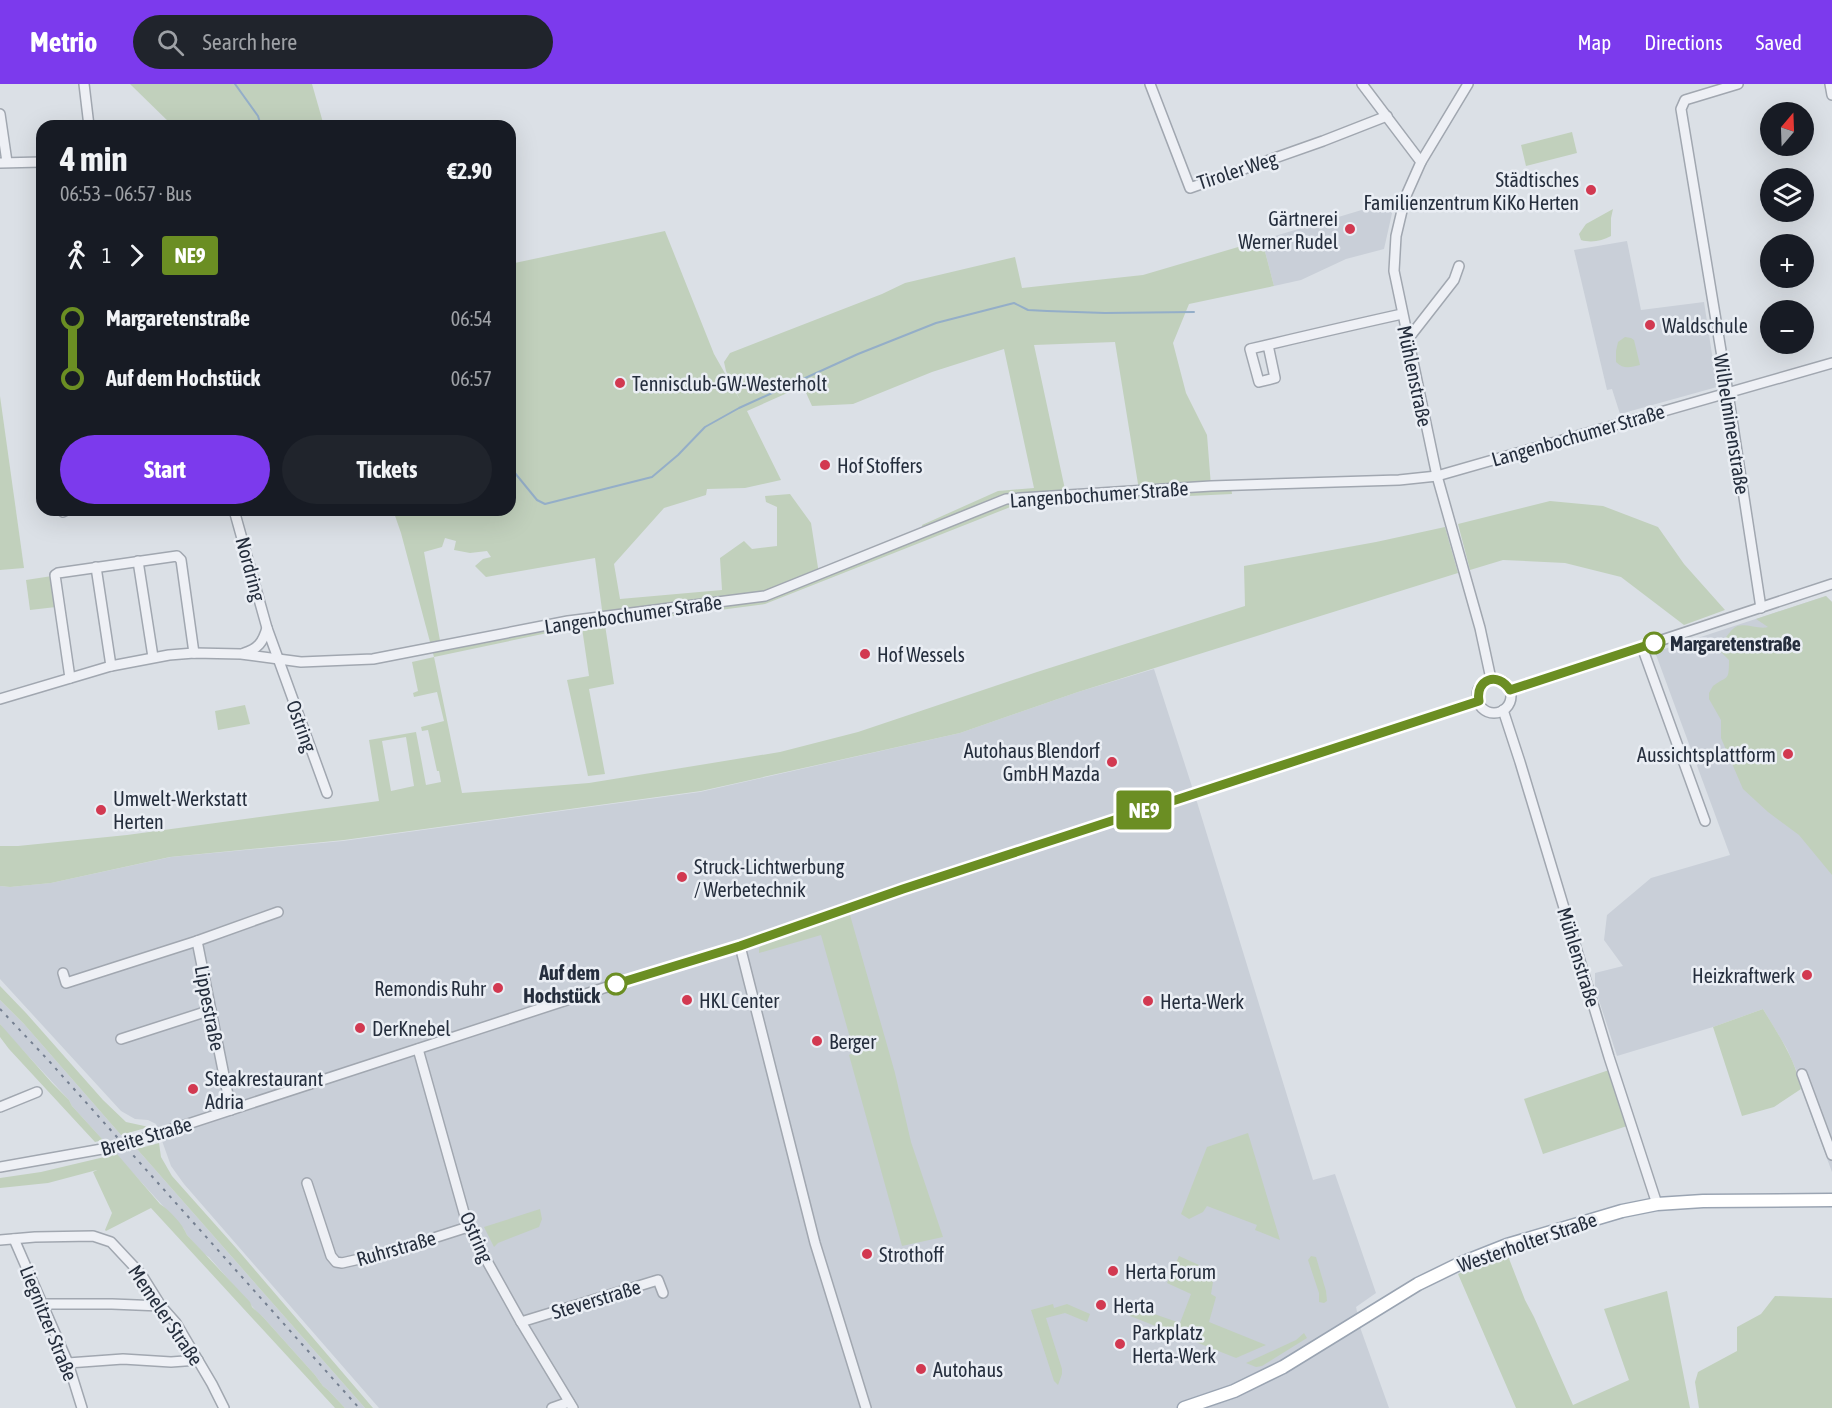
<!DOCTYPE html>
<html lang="en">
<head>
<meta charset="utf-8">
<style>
	body { margin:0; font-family:"Asap Condensed",sans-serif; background:#20242c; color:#f1f3f6; height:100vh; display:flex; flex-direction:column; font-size:22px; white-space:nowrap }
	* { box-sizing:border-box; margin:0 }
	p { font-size:20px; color:#9ea1a6 }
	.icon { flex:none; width:33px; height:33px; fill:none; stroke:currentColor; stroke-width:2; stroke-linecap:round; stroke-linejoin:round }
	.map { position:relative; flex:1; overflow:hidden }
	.side { position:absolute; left:36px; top:36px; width:480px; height:396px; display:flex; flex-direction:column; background:#171b24; border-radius:18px; box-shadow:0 6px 24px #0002 }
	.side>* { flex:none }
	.badge { padding:0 12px; border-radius:4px; font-size:21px; line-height:39px }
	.needle { width:39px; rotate:19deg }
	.buttons { position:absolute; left:1760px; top:18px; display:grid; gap:12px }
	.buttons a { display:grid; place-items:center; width:54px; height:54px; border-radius:50%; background:#171b24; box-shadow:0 6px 24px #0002; font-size:30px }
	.map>.badge { position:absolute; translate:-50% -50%; box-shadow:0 0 0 3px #fff }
	.legs { display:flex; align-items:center; gap:9px; height:66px; padding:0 24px; font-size:20px }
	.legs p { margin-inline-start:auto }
	.head { display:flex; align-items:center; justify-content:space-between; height:102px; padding:0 24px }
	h1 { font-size:33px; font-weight:700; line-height:45px }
	.cta { display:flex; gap:12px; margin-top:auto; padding:12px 24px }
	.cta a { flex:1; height:69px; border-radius:36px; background:#7c3aed; color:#fff; font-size:24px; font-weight:700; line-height:69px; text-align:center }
	.cta a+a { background:#20242c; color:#f1f3f6 }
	ul { padding:0 24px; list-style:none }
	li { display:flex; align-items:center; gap:21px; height:60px; font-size:22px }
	li i { display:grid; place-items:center; width:9px; height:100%; margin:0 8px; background:currentColor }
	li i::after { content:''; width:15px; height:15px; margin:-8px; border:4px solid; border-radius:50%; background:#171b24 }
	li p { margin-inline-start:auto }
	li:first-child i { background:linear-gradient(#0000 50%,currentColor 0) }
	li:last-child i { background:linear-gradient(currentColor 50%,#0000 0) }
	header { display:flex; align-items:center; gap:36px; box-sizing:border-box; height:84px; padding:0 30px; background:#7c3aed; color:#fff }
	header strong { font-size:28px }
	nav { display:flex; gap:33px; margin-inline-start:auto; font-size:21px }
	.search { width:420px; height:54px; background:#20242c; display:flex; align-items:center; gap:15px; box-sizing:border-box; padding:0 21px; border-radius:33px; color:#9ea1a6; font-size:22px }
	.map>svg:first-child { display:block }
</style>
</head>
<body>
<header>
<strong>Metrio</strong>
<div class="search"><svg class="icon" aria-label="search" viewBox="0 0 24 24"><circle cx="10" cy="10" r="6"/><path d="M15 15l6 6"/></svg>Search here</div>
<nav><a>Map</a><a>Directions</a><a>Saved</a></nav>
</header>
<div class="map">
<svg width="1832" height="1324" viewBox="0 0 1832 1324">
	<rect width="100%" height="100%" fill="#dbe0e6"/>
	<g fill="#c9cfd8">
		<polygon points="1395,116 1384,165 1346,175 1301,196 1274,202 1262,156"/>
		<polygon points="1627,157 1641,226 1704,218 1717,303 1620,330 1612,305 1607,306 1574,166"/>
		<polygon points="1826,512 1832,518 1832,1088 1801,1005 1800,995 1787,965 1763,925 1713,943 1617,972 1595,904 1595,889 1623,882 1604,856 1607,831 1651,794 1730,771 1655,568"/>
		<polygon points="1154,585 1197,718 1313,1096 1335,1090 1376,1209 1356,1223 1361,1246 1389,1324 379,1324 184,1100 171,1082 156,1040 148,1036 135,1035 121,1027 0,895 0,802 10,803 51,799 171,773 343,757 700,708 960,649 1078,608"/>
		<polygon points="0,916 24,940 121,1051 137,1065 365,1324 345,1324 328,1306 323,1302 315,1291 263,1233 258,1229 209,1173 204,1170 187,1151 184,1145 72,1022 69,1016 6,948 0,940"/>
	</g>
	<g fill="#c1d0bc" fill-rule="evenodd">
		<polygon points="130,0 312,0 324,42 173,42"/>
		<polygon points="1572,48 1577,69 1526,82 1521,61"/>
		<path d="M1613 125 1611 134V152C1602 157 1591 159 1581 156L1579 150 1586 140Z"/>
		<path d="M665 147 714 270 740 316 726 287 724 278 730 269 882 210 905 199 1015 173 1022 204 1143 191 1262 156 1274 202 1189 220 1173 259 1186 309 1207 351 1211 402H1231L1232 410 1018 420 765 520 605 541 614 600 589 605 605 690 588 692 567 596 589 592 582 544 557 547 434 573 462 709 589 699 780 668 858 648 1037 588 1245 522 1244 482 1376 458 1445 443 1458 489 1078 608 960 649 701 707 344 756 170 773 51 799 10 803 0 802V762H18L127 751 379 717 369 656 416 648 426 701 441 698 439 687H437L428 646 422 647 421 643 444 637 437 608 414 613 413 609 418 607 412 578 434 573 401 449 393 426H510V180ZM1115 258 1139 406 1066 410 1034 261ZM1004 265 1034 404 998 407 922 441 924 449 819 490 811 439 790 410 765 412 766 418 777 423V462L752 465 744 457 720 474 722 506 620 515 614 480 664 424 706 411 707 405 745 404 781 396 747 327 803 302 812 322 853 320 932 288ZM445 454 456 457 454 466 470 469 487 467 491 473 483 475 475 482 486 493 595 474 603 533 441 562 424 468 442 463ZM406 653 414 702 391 707 382 657Z"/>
		<path d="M1625 253 1631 254 1634 256 1640 281C1631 283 1624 286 1616 278V267L1618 258Z"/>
		<polygon points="0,312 24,484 0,486"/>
		<polygon points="1550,417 1603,422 1658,443 1684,480 1725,526 1684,541 1621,493 1565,479 1503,476 1470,486 1458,440"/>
		<polygon points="52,492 56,523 30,526 26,496"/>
		<path d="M1826 512 1832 518V791L1799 751 1768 728 1743 705 1721 654V636L1709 615V609L1713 602C1727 591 1729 599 1729 576L1718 565C1723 558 1728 549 1734 544 1742 537 1758 546 1768 543L1756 535Z"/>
		<polygon points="245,621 250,640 218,646 215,627"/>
		<polygon points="850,831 895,989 911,1058 943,1153 902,1162 849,971 854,968 821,851 759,869 759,864 764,859"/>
		<polygon points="0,902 26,929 103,1016 126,1038 149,1043 121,1051 24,940 0,916"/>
		<path d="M1763 925C1778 950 1796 976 1801 1005L1774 1023 1742 1032 1713 943Z"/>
		<polygon points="0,940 52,999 69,1016 72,1022 103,1056 95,1058 9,965 0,953"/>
		<polygon points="1609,986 1627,1042 1543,1070 1524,1015"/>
		<polygon points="1248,1049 1280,1156 1255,1146 1257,1141 1207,1122 1203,1128 1189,1135 1181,1130 1207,1063"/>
		<polygon points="159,1059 161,1073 172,1092 237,1165 373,1324 365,1324 137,1065"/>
		<path d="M117 1070 160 1120C170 1127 182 1139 187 1151L250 1218 252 1223 263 1233 315 1291 323 1302 328 1306 345 1324H335L151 1124 106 1147 105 1146 112 1129 93 1088 97 1086 48 1099 0 1104V1094L41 1088Z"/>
		<polygon points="540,1125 542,1135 539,1143 498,1159 494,1163 484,1143"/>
		<polygon points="1179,1172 1199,1181 1196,1191 1213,1198 1211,1210 1216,1213 1209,1238 1266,1261 1236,1274 1115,1226 1117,1217 1180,1239 1191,1210 1167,1199"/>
		<polygon points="1311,1172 1316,1173 1326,1207 1327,1217 1324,1219 1319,1218 1319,1209 1308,1176"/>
		<polygon points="1508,1172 1525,1216 1534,1233 1573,1321 1629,1296 1604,1225 1667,1207 1690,1324 1516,1324 1458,1190 1481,1179"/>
		<polygon points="1775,1212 1832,1214 1832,1324 1699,1324 1695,1298 1698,1288 1737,1267 1737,1243 1761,1230"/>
		<polygon points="1053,1220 1054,1224 1067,1220 1090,1230 1087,1238 1065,1229 1046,1234 1062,1285 1062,1290 1058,1301 1054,1297 1031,1226"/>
		<polygon points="1304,1249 1307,1254 1262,1282 1256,1283 1246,1279 1296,1256"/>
	</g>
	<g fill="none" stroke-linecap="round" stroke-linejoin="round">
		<g stroke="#94aec8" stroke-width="2">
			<polyline points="235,0 258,32 261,42"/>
			<polyline points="510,383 537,416 545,420 652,393 678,371 705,343 739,324 858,270 936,239 1014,219 1028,226 1047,227 1105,229 1194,228"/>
		</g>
		<defs>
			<g id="minor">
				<polyline points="84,0 89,42"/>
				<polyline points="1150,0 1190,104 1323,57 1387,32"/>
				<polyline points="1362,0 1421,78"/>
				<polyline points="1468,0 1421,78 1405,114 1396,152 1394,187 1437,392 1480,544 1491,595"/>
				<polyline points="1738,0 1685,16 1681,25 1728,309 1761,524"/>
				<polyline points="1830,0 1832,11"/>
				<polyline points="0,30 7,78"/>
				<polyline points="0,79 42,78"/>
				<polyline points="1408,255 1454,196 1459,182"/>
				<path d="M1268 261 1275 294 1259 298 1250 265C1301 253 1352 241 1402 230"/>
				<polyline points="234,426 267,544 327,709"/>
				<polyline points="63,428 67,426"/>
				<polyline points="138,477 153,573"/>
				<polyline points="96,483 111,582"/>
				<polyline points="1642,563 1705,737"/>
				<path d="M244 569C258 565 263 558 267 544"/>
				<polyline points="70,594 55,491 58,489 177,472 181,476 194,569"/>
				<circle cx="1494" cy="612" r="17"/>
				<polyline points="1510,606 1832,500"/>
				<polyline points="0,615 111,582 169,571 194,569 241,570 301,578 373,575 568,537 765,512 1006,415 1211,402 1399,396 1437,392 1832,279"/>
				<polyline points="1503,626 1520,678 1609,973 1657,1120"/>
				<polyline points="197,857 231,1026"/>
				<polyline points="740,862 815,1159 866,1324"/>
				<polyline points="63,889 66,899 197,857 278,828"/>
				<polyline points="121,955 211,926"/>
				<polyline points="418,965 468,1143 521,1238 573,1324"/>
				<polyline points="1802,990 1832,1071"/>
				<polyline points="0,1023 37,1008"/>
				<polyline points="139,1056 616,900 740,862 903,805 1479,617"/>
				<polyline points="0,1083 102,1065"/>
				<polyline points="307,1099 331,1172 336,1178 342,1179 390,1168 468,1143"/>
				<polyline points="14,1155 68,1279 82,1324"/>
				<polyline points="0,1156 35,1153 93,1152 111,1158 141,1190 161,1222 176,1239 212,1300 224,1324"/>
				<polyline points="43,1220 112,1220 161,1222"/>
				<polyline points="521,1238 658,1196 663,1209"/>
				<polyline points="68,1279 123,1275 171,1278 198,1276"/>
				<polyline points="552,1324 569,1318"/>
			</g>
			<polyline id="major" points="1184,1324 1234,1307 1283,1283 1418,1200 1459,1180 1507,1161 1622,1127 1657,1120 1703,1117 1832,1116"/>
		</defs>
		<use href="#minor" stroke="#a1a7b0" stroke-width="12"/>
		<use href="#major" stroke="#9aa4b2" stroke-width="15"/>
		<use href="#minor" stroke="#eef0f5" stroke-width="9"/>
		<use href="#major" stroke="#fff" stroke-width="12"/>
		<polyline stroke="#747f90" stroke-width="2" stroke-dasharray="3 6" stroke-linecap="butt" points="0,925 49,977 359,1324"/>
		<defs>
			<polyline id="minor-bridge" points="102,1065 139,1056"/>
		</defs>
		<use href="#minor-bridge" stroke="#a1a7b0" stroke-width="12" stroke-linecap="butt"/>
		<use href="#minor-bridge" stroke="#eef0f5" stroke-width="9"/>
	</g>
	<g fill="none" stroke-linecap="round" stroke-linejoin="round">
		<defs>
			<path id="line-1" d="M616 900 740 862 903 805 1479 617C1475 595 1498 587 1510 606L1654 559"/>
		</defs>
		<use href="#line-1" stroke="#fff" stroke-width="14"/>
		<use href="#line-1" stroke="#6b8e23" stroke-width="9"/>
	</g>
	<g fill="#d23951" stroke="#eaeef4" stroke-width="2">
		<circle cx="1591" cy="106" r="6"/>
		<circle cx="1350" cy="145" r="6"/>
		<circle cx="1650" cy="241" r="6"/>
		<circle cx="620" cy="299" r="6"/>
		<circle cx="825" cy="381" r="6"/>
		<circle cx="865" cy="570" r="6"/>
		<circle cx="1788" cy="670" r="6"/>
		<circle cx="1112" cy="678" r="6"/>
		<circle cx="101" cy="726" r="6"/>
		<circle cx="682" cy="793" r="6"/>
		<circle cx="1807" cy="891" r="6"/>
		<circle cx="498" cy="904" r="6"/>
		<circle cx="687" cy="916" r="6"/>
		<circle cx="1148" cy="917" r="6"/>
		<circle cx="360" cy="944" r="6"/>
		<circle cx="817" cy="957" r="6"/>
		<circle cx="193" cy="1005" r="6"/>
		<circle cx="867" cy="1170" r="6"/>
		<circle cx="1113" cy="1187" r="6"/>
		<circle cx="1101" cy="1221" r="6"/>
		<circle cx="1120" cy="1260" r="6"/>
		<circle cx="921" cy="1285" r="6"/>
	</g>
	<g fill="#fff" stroke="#6b8e23" stroke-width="3">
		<circle cx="1654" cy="559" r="10"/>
		<circle cx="616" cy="900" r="10"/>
	</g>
	<g text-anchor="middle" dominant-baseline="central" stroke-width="5" stroke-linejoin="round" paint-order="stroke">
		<g font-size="20" fill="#252e3d" stroke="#eaeef4">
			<text transform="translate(1237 86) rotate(-18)">Tiroler Weg</text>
			<text transform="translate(1415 292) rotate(78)">Mühlenstraße</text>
			<text transform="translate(1732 340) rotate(81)">Wilhelminenstraße</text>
			<text transform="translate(1578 351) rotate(-16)">Langenbochumer Straße</text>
			<text transform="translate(1099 410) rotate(-4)">Langenbochumer Straße</text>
			<text transform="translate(251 485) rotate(75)">Nordring</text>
			<text transform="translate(633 530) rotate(-8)">Langenbochumer Straße</text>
			<text transform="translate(302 642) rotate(70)">Ostring</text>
			<text transform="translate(1579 873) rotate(73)">Mühlenstraße</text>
			<text transform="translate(210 924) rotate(79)">Lippestraße</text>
			<text transform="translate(146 1052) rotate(-16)">Breite Straße</text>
			<text transform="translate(477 1153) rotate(66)">Ostring</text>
			<text transform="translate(1527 1158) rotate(-19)">Westerholter Straße</text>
			<text transform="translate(396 1164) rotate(-16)">Ruhrstraße</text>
			<text transform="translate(596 1215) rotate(-17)">Steverstraße</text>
			<text transform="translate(166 1231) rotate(56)">Memeler Straße</text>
			<text transform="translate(49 1239) rotate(68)">Liegnitzer Straße</text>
		</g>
		<g font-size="20" fill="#252e3d" stroke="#eaeef4" text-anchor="start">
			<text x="1579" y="95" text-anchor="end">Städtisches<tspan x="1579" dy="23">Familienzentrum KiKo Herten</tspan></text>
			<text x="1338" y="134" text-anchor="end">Gärtnerei<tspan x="1338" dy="23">Werner Rudel</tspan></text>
			<text x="1662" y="241">Waldschule</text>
			<text x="632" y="299">Tennisclub-GW-Westerholt</text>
			<text x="837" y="381">Hof Stoffers</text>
			<text x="877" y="570">Hof Wessels</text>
			<text x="1100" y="666" text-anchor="end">Autohaus Blendorf<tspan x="1100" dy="23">GmbH Mazda</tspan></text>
			<text x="1776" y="670" text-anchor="end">Aussichtsplattform</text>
			<text x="113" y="714">Umwelt-Werkstatt<tspan x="113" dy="23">Herten</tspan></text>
			<text x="694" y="782">Struck-Lichtwerbung<tspan x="694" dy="23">/ Werbetechnik</tspan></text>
			<text x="1795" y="891" text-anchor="end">Heizkraftwerk</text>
			<text x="486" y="904" text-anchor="end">Remondis Ruhr</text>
			<text x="699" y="916">HKL Center</text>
			<text x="1160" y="917">Herta-Werk</text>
			<text x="372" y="944">DerKnebel</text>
			<text x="829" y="957">Berger</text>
			<text x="205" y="994">Steakrestaurant<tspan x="205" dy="23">Adria</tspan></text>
			<text x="879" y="1170">Strothoff</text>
			<text x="1125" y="1187">Herta Forum</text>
			<text x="1113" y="1221">Herta</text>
			<text x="1132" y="1248">Parkplatz<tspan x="1132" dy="23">Herta-Werk</tspan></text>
			<text x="933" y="1285">Autohaus</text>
		</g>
		<g font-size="20" font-weight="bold" fill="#252e3d" stroke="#eaeef4" text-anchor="start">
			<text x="1670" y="559">Margaretenstraße</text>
			<text x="600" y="888" text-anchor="end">Auf dem<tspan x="600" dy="23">Hochstück</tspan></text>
		</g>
	</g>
</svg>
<div class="buttons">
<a><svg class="needle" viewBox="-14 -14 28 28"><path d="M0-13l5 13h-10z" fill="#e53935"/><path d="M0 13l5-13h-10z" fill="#9ea1a6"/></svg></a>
<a><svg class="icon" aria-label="layers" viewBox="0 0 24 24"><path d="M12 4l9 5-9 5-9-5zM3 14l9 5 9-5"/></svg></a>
<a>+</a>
<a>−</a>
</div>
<b class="badge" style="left:1144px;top:726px;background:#6b8e23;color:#fff">NE9</b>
<section class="side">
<div class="head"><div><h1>4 min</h1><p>06:53 – 06:57 · Bus</p></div><b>€2.90</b></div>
<div class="legs"><svg class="icon" aria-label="walk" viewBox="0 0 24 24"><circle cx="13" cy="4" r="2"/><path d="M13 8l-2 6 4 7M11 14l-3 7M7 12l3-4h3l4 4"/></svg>1<svg class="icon" aria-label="forward" viewBox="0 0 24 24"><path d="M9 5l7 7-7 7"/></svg><b class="badge" style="background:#6b8e23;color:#fff">NE9</b></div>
<ul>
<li><i style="color:#6b8e23"></i><b>Margaretenstraße</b><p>06:54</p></li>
<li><i style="color:#6b8e23"></i><b>Auf dem Hochstück</b><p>06:57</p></li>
</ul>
<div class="cta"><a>Start</a><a>Tickets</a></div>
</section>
</div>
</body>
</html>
